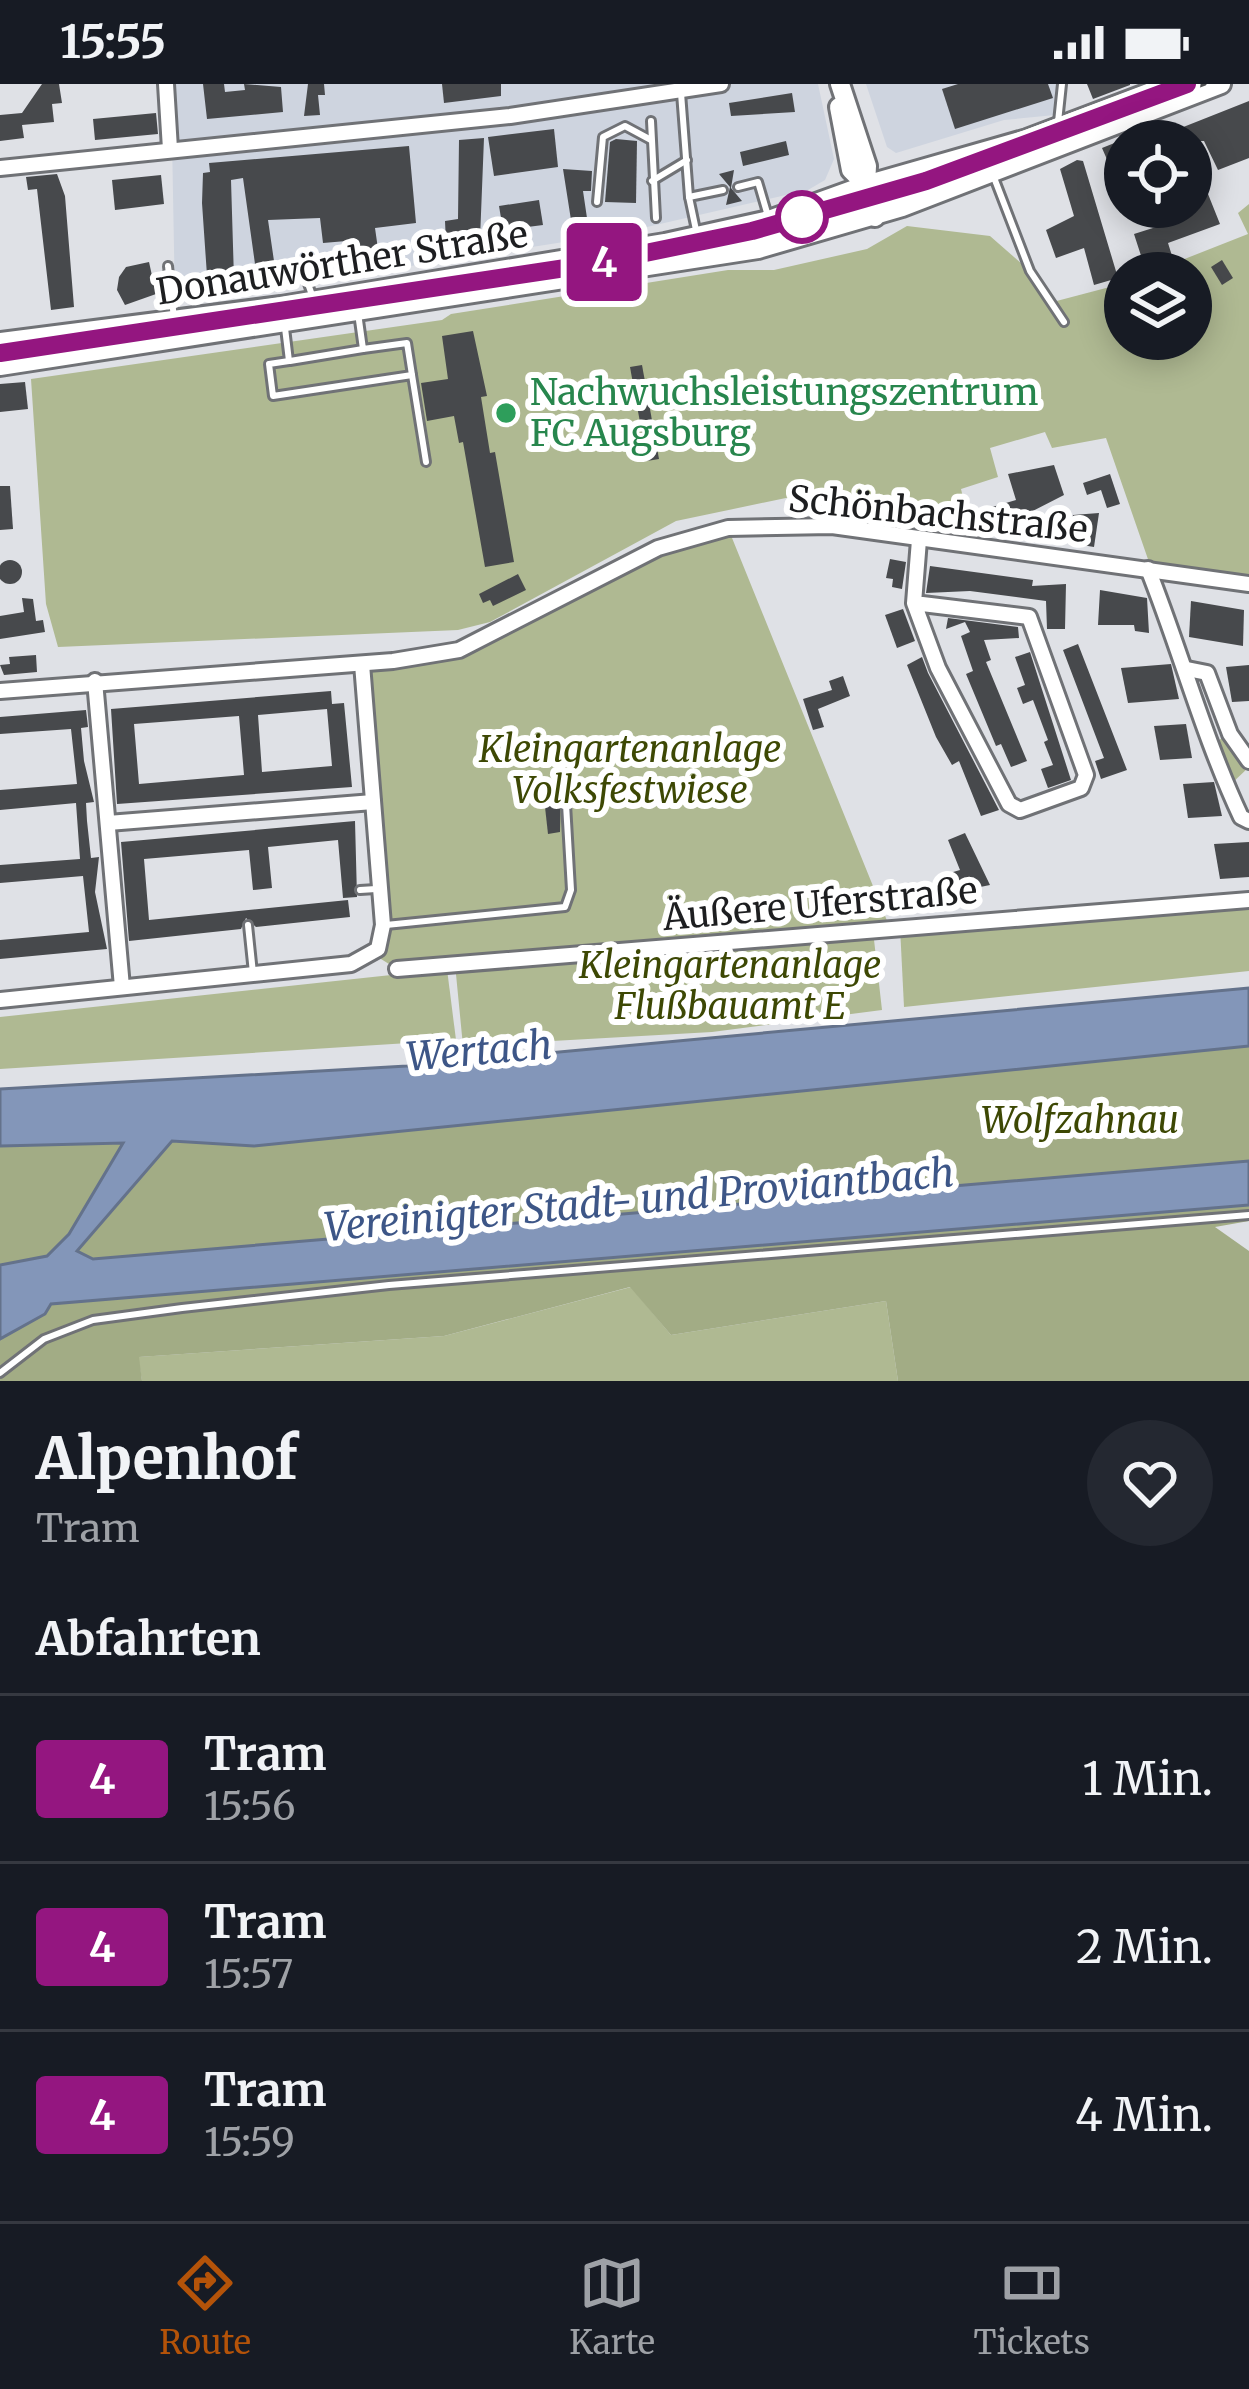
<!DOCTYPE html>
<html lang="de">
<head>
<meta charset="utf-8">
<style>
	body { margin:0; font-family:Merriweather,serif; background:#242831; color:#f1f3f6; height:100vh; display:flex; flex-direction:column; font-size:45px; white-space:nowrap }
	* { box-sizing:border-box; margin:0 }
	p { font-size:39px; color:#9ea1a6 }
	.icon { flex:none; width:66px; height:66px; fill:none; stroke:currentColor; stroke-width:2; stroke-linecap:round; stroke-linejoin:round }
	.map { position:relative; height:1297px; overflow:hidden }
	.sheet { display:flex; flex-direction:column; background:#171b24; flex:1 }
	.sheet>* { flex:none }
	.badge { padding:0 24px; border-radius:9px; font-size:42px; line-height:78px }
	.buttons { position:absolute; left:1104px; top:36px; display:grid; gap:24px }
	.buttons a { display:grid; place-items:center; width:108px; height:108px; border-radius:50%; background:#171b24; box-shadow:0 6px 30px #0003; font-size:60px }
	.map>.badge { position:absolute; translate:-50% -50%; box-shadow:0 0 0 6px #fff }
	h2 { padding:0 36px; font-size:45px; line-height:108px }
	.round { display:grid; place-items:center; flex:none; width:126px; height:126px; border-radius:63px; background:#242831 }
	.head { display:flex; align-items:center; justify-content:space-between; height:204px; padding:0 36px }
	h1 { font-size:57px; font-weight:800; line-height:90px }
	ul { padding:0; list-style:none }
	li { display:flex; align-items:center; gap:36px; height:168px; padding:0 36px; border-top:3px solid #363941 }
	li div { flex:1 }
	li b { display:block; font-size:45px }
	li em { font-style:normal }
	li .badge { min-width:132px; font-weight:700; text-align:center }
	.status { display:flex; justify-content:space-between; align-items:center; height:84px; padding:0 60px; background:#171b24; direction:ltr }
	.status svg { height:33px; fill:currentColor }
	.tabs { display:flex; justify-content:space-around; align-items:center; height:168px; border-top:3px solid #363941; background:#171b24; font-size:33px; color:#9ea1a6 }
	.tabs a { display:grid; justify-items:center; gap:6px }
	.tabs .selected { color:#b45309 }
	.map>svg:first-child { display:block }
</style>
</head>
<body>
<div class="status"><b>15:55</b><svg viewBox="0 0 49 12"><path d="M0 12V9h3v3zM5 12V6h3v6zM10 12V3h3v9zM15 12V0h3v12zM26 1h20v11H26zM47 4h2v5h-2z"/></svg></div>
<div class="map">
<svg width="1249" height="1297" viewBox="0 0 1249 1297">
	<rect width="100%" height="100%" fill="#dfe1e6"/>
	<g fill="#ced4df">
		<polygon points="171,0 818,0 834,75 825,96 808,106 621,149 175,219"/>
		<polygon points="866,0 1058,0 1055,31 1004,36 896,69 887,63"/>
	</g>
	<g fill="#afb992">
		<polygon points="1249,120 1249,500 1150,481 1106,354 1052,364 1045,348 990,364 998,393 961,405 970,443 823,428 805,410 676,437 490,538 458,546 58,563 46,520 31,295 442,236 451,230 728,186 774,186 867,165 907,142 990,152 1030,187 1049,219 1125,199 1125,255 1191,255 1191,189 1149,189 1248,150 1238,129"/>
		<polygon points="728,444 890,844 873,847 882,926 712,948 463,962 455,880 397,885 373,870 378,865 362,580 459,566 658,464"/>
		<polygon points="1228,650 1249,683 1230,701 1212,661"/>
		<polygon points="1249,816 1249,887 904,923 900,843"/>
		<polygon points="447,885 456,956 0,985 0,933"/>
		<polygon points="631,1203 671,1251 886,1217 898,1297 142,1297 138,1273 444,1252"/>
	</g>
	<g fill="#a2ac85">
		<polygon points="1249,962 1249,1077 93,1175 77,1167 172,1057 254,1062"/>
		<polygon points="123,1059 69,1150 47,1172 0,1181 0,1062"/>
		<polygon points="1249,1121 1249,1137 1215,1143 1249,1167 1249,1297 898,1297 886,1217 671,1251 630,1203 444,1252 139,1273 142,1297 0,1297 0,1255 45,1230 51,1220"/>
	</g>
	<polygon fill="#8396b9" stroke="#64728b" stroke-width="3" points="1249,904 1249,962 254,1062 172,1057 77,1167 93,1175 1249,1077 1249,1121 51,1220 45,1230 0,1255 0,1181 47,1172 69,1150 123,1059 0,1062 0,1005 407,982"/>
	<g fill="#47494c" fill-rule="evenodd">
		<polygon points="42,0 59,0 62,19 52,20 54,38 22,41 24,54 0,57 0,31 22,29"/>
		<polygon points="203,0 224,0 225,8 245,6 244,0 281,3 283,28 207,35"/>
		<polygon points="308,0 324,0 325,11 318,11 320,31 304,32"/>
		<polygon points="442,0 501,0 501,12 444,19"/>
		<polygon points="958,0 1048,0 1053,14 955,45 942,5"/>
		<polygon points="1087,0 1130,0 1130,1 1093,15"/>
		<polygon points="792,9 795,28 731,32 729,19"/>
		<polygon points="1249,17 1249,74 1218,86 1204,57 1148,57"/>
		<polygon points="156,29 158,50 95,56 93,35"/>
		<polygon points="554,45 558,83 494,92 488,53"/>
		<polygon points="484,54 480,155 446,159 445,137 458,135 459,56"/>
		<polygon points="616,55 637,57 636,119 605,118 610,58"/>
		<polygon points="1122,56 1125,63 1123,112 1102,64"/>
		<polygon points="786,57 789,71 743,82 740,68"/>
		<polygon points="409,62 416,139 375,144 378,165 359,167 358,156 323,159 320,134 268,136 274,177 255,180 243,94 231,96 234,195 230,205 208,206 202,119 203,89 210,88 209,79"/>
		<polygon points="1077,76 1083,77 1118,194 1094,201 1084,164 1056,174 1046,146 1074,132 1060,85"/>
		<polygon points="563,85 592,87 591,107 583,107 587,134 571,136"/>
		<polygon points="734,86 731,104 742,117 726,121 730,103 719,90"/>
		<polygon points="57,90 65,112 74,223 51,226 37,105 28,106 26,93"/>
		<polygon points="161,91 164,120 115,126 112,96"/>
		<polygon points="1208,110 1220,140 1168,159 1173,175 1145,184 1134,150 1175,137 1170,123 1191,123 1191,116"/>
		<polygon points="539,116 543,141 503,146 499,122"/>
		<polygon points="1222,176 1233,194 1222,201 1211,183"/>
		<polygon points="149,178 156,210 125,221 117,206 119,193 126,183"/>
		<polygon points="473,247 487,312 481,313 490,369 495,368 514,478 485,483 463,358 459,359 454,332 427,337 421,299 448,295 442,252"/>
		<polygon points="642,281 659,375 647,377 630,283"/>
		<polygon points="25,298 28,325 0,328 0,300"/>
		<polygon points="1054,381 1064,411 1023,432 1043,432 1048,446 1028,452 1023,437 988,448 982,426 1016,416 1008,390"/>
		<polygon points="1110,390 1120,420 1107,424 1101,406 1087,411 1083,399"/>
		<polygon points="0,402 10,402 13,445 0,446"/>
		<polygon points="1099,429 1094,463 1070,459 1073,431"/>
		<polygon points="890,475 906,478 902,505 892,503 893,495 886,494"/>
		<circle cx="10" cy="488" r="12"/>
		<polygon points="930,482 1033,496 1032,502 1066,500 1065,545 1047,545 1046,517 970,507 926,509"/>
		<polygon points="518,490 526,506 493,522 490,516 483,519 479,510"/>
		<polygon points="1100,506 1147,514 1149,549 1135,547 1134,541 1098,541"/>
		<polygon points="22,514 33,515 36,537 43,536 45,548 0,555 0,532 24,528"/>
		<polygon points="1191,517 1244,526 1243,562 1189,553"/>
		<polygon points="903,525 915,557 897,564 885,531"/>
		<polygon points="948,534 1018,543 1019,554 984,556 991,576 986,578 1027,677 1011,683 1001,660 996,662 966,590 973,587 961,552 970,548 965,538 946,545"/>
		<polygon points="1078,560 1127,686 1101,695 1095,677 1104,674 1063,566"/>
		<polygon points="1030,568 1071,696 1048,704 1041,685 1053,681 1044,658 1048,656 1033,616 1023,620 1017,604 1025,601 1015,573"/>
		<polygon points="36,571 37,588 4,591 0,581 10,580 9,573"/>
		<polygon points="922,573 928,589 999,726 981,732 959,677 952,681 936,653 907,581"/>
		<polygon points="1171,580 1179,615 1128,619 1121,584"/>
		<polygon points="1249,581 1249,617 1232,618 1226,583"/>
		<polygon points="843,592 850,612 818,625 824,643 813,646 803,615 832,606 829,597"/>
		<path d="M331 607 332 620 344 619 352 703 117 720 111 625ZM327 625 332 682 262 688 258 631ZM239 632 244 691 139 700 134 640Z"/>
		<polygon points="86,626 88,643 81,644 84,677 94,718 86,719 87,737 91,774 99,773 95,808 107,865 0,875 0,856 89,848 83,792 0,799 0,781 80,775 76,719 0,726 0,706 77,700 71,645 0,650 0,633"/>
		<polygon points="1186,640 1192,674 1160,676 1154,642"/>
		<polygon points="1214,698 1222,732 1188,734 1183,700"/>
		<polygon points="561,703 560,748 548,750 543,705"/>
		<polygon points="355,737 357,813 343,814 338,756 268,763 272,804 253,806 249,766 144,775 149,836 348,816 350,833 256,843 246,834 241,845 129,857 121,758"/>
		<polygon points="965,749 990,801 941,811 936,793 960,786 948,756"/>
		<polygon points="1249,758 1249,793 1220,795 1214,760"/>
	</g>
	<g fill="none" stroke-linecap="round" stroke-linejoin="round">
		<defs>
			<g id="lane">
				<polyline points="681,9 689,113"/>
				<polyline points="1170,10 1195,0"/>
				<polyline points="651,37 656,134"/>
				<polyline points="1058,38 1062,0"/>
				<polyline points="1075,47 1102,36"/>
				<polyline points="993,91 1030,187 1064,238"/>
				<polyline points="652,97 687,76"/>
				<polyline points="738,103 758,98 768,132"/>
				<polyline points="597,118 603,53 625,42 651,56"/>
				<polyline points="696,146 689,113 723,106"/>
				<polyline points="620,178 870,117 1029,63"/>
				<polyline points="168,182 174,234"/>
				<polyline points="306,194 313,214"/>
				<polyline points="285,244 289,277 269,280 273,312 412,291 407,259 363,265 358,229"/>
				<polyline points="0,272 68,263"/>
				<polyline points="290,277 363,265"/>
				<polyline points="412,291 426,378"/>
				<polyline points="360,806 376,805"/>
				<polyline points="248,841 253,889"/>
				<polyline points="386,841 565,823 571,806 566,720"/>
				<polyline points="0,1289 44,1255 93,1236 182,1224 389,1201 1249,1131"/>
			</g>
			<g id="street">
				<polyline points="166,0 170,65"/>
				<polyline points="0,84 510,32 721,0"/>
				<path d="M1148 485C1181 568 1203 652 1241 733L1249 737"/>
				<polyline points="914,519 938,584 1009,720 1020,726 1081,704 1086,691 1029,533 914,519 919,456"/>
				<polyline points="1187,585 1207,589 1230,650 1249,677"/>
				<polyline points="95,597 122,903"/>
				<polyline points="0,607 393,577 459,566 658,464 728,444 832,442 1249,500"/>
				<polyline points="108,739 373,718"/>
				<polyline points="397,885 1249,816"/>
				<polyline points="0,916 351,880 378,865 383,841 362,580"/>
			</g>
			<g id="secondary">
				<polyline points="840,0 867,82 866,101 875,133"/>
				<polyline points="839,23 851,86 866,101"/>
				<polyline points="0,258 281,222 665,159 769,136 866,101 1027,55 1172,0"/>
				<polyline points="0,282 758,165 902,123 1221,0"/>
			</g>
		</defs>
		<use href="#lane" stroke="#707276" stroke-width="12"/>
		<use href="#street" stroke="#707276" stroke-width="20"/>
		<use href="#secondary" stroke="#707276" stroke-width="24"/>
		<use href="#lane" stroke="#fff" stroke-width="6"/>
		<use href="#street" stroke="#fff" stroke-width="14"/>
		<use href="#secondary" stroke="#fff" stroke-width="18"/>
		<polyline stroke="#4e4f52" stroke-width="3" points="0,276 594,187 753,153 928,103 1205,0"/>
	</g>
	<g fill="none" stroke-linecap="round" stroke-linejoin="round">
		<defs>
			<polyline id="line" points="0,269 592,180 752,147 926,97 1187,0"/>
		</defs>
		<use href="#line" stroke="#fff" stroke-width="27"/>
		<use href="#line" stroke="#941680" stroke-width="18"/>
	</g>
	<circle fill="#fff" stroke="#941680" stroke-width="6" cx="802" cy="133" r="24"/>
	<circle fill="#2e9e5b" stroke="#fff" stroke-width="4.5" cx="506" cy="329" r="12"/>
	<g text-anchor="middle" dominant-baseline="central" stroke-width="12" stroke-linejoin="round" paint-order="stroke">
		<g font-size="36" fill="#1d1e20" stroke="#fff">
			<text transform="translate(342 179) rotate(-9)">Donauwörther Straße</text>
			<text transform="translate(938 430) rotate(6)">Schönbachstraße</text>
			<text transform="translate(820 820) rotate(-5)">Äußere Uferstraße</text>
		</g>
		<g font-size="36" fill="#27864d" stroke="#fff" text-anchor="start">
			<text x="530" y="308">Nachwuchsleistungszentrum<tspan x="530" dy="41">FC Augsburg</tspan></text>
		</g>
		<g font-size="36" font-style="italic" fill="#3d4804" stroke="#fff">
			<text x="630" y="665">Kleingartenanlage<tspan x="630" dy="41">Volksfestwiese</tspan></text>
			<text x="730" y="881">Kleingartenanlage<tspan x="730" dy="41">Flußbauamt E</tspan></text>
			<text x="1080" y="1036">Wolfzahnau</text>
		</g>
		<g font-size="39" font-style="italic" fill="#3d5687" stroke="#fff">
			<text transform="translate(479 967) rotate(-5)">Wertach</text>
			<text transform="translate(639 1116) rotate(-5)">Vereinigter Stadt- und Proviantbach</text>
		</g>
	</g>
</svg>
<div class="buttons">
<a><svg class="icon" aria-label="locate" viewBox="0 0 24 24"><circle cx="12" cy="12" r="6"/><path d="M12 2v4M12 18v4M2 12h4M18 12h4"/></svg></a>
<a><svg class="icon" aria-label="layers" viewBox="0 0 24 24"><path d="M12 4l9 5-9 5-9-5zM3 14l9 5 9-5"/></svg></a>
</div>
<b class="badge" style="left:604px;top:178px;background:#941680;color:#fff">4</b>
</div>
<section class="sheet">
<div class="head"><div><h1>Alpenhof</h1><p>Tram</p></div><a class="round"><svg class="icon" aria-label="heart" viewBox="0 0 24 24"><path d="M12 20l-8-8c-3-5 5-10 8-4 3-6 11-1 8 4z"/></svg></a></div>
<h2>Abfahrten</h2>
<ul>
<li><span class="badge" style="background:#941680;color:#fff">4</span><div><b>Tram</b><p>15:56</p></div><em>1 Min.</em></li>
<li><span class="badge" style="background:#941680;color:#fff">4</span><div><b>Tram</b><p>15:57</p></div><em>2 Min.</em></li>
<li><span class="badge" style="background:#941680;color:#fff">4</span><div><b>Tram</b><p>15:59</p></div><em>4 Min.</em></li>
</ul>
</section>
<nav class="tabs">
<a class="selected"><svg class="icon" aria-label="directions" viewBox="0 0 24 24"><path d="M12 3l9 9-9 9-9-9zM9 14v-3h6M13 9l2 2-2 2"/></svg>Route</a>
<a><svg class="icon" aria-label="map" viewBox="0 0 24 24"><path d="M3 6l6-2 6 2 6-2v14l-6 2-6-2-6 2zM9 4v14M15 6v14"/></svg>Karte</a>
<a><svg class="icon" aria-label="tickets" viewBox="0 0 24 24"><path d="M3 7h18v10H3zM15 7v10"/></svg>Tickets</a>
</nav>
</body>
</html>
